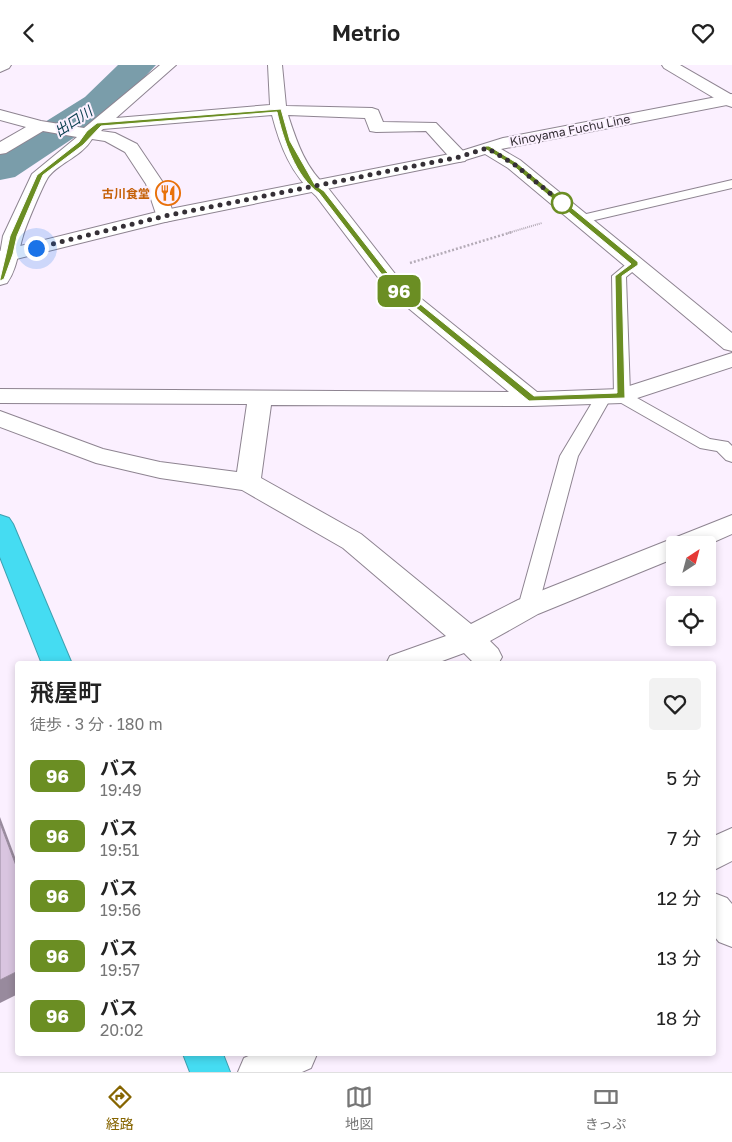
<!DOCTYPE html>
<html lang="ja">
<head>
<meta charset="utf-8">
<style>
	body { margin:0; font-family:"Golos Text","Noto Sans JP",sans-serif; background:#f2f2f2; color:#222; height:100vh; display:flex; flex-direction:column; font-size:19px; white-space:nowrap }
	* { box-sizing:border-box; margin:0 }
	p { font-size:16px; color:#767676 }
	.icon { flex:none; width:28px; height:28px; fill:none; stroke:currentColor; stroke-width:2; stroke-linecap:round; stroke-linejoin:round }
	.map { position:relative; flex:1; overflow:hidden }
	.side { position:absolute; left:15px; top:596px; width:701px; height:395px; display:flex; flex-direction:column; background:#fff; border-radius:5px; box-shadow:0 2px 8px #0003 }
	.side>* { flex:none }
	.badge { padding:0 10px; border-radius:8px; font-size:18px; line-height:32px }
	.needle { width:32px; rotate:36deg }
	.controls { position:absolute; left:666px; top:471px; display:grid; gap:10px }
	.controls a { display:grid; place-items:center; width:50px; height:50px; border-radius:5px; background:#fff; box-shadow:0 2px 8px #0003; font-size:25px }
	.you { position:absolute; width:25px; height:25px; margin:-12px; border:4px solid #fff; border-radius:50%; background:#1a73e8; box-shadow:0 0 0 8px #1a73e833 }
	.map>.badge { position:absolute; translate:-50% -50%; box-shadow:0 0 0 2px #fff }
	.round { display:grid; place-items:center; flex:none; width:52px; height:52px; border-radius:5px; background:#f2f2f2 }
	.head { display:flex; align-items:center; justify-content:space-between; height:85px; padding:0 15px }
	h1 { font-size:24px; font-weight:600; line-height:38px }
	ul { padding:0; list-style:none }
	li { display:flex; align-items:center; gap:15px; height:60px; padding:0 15px }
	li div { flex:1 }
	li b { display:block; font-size:19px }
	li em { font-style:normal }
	li .badge { min-width:55px; font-weight:700; text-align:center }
	header { display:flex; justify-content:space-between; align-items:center; height:65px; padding:0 15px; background:#fff; font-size:22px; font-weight:600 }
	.tabs { display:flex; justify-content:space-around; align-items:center; height:70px; border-top:1px solid #e0e0e0; background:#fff; font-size:14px; color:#767676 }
	.tabs a { display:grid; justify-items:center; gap:2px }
	.tabs .selected { color:#866500 }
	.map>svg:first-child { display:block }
</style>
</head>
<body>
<header><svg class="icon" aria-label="back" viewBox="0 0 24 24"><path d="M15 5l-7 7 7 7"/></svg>Metrio<svg class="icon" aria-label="heart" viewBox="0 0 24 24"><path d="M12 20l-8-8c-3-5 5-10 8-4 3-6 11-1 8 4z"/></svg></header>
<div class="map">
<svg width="732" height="1007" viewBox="0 0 732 1007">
	<rect width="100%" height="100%" fill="#fbf0ff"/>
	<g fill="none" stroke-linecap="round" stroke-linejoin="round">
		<polygon fill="#7a9daa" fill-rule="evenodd" points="118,0 156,0 111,48 15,112 0,115 0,85 85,32"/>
		<defs>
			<g id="lane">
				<polygon points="732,115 732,123 582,158 575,154 582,150"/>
				<polygon points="635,195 640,196 642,199 626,212 630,329 710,374 728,377 732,381 732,397 726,395 717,386 700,383 616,335 614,331 612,211 630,196"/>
				<polygon points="604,326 610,327 612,331 578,391 538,542 535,547 528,550 521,547 518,542 560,391 596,331 598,327"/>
			</g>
			<g id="street">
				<polygon points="0,0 11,0 9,3 0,7"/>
				<path d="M160 0H176L116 53 270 40 268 0H282L286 41 372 43 378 45 383 57 436 58 465 88 468 92 465 96 459 97 453 96 426 66 376 67 370 66 365 53 288 50C297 78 306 104 328 123L403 219 537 327 620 324 732 288V302L622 338 532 341 271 340 261 413 361 469 471 559 518 535 732 450V469L707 480H675V493L538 549 490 576 498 584 502 592 498 599H475L464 588 434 599H386L390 591 446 571 343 483 242 425 160 413 96 398 0 362V346L103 384 160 397 237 407 247 339 0 338V324L509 327 389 227 316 131C291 109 280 81 272 50L103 64 101 66 115 68 137 79 164 119 174 151 172 155 165 157 158 155 146 119 125 87 105 76 92 74C82 91 61 97 49 111 44 117 25 163 23 171 18 187 17 204 7 218L0 220V189L3 171 32 109 77 72 43 66 6 88 0 89V77L26 62 0 55V45L41 56 84 63Z"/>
				<polygon points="662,0 680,0 732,30 732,42 726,40 664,3"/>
				<polygon points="732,763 732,796 714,805 714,771"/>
				<polygon points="714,828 727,833 732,839 732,882 719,877 714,871"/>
				<polygon points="253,989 317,989 311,1003 302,1007 238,1007 244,993"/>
			</g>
			<polygon id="secondary" points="732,29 732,39 501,84 520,95 732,268 732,286 724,284 508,103 485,89 459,97 165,157 0,198 0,186 165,145 455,88 503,73"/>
			<g id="highway">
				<polygon points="0,450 9,453 13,459 72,599 42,599 0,492"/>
				<polygon points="183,989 223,989 230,1007 190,1007"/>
			</g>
		</defs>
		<use href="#lane" stroke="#8e8491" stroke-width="2"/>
		<use href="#street" stroke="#8e8491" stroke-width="2"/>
		<use href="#secondary" stroke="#8e8491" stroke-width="2"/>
		<use href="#highway" stroke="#3fa0b0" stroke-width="2"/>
		<polyline stroke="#b4abb7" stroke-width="2" stroke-dasharray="1 1" stroke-linecap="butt" points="508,168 542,158"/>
		<polyline stroke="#b4abb7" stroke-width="2.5" stroke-dasharray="2 2" stroke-linecap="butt" points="410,198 512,167"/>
		<use href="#lane" fill="#fff" fill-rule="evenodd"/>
		<use href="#street" fill="#fff" fill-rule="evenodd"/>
		<use href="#secondary" fill="#fff" fill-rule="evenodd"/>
		<use href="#highway" fill="#45dcf2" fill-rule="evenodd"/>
	</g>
	<g fill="#988a9d">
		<polygon points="0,752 18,800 18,806 0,758"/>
		<polygon points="18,906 18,929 0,938 0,915"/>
	</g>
	<polygon fill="#d9c5e0" stroke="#988a9d" points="0,758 18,806 18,906 0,915"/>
	<path fill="#6b8e23" stroke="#fff" d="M281 44 290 76 315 120 324 126 398 221 534 331 617 328 615 211 631 199 512 100 485 84V81H489L517 98 638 197V200L622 211 625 333 529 336 393 224 319 128C296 113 283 74 277 47L101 61 83 80 43 110 17 171 13 189 4 214 0 216V214L6 189 10 171 37 110 79 77 87 66 97 58Z"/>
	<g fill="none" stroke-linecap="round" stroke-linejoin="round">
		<polyline stroke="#353036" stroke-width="5" stroke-dasharray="0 9" points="36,183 165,151 459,92 487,83 514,99 562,138"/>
	</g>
	<defs>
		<symbol id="restaurant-ring" viewBox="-11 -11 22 22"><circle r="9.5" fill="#fbf0ff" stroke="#e8710a" stroke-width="1.5"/><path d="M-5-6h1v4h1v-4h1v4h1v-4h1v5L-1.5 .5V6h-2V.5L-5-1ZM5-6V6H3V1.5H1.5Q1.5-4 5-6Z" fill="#e8710a"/></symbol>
	</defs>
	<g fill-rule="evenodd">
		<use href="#restaurant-ring" x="154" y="114" width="28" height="28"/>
	</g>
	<circle fill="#fff" stroke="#6b8e23" stroke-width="2.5" cx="562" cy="138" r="10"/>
	<g text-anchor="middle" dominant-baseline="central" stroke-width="4" stroke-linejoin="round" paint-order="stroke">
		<g font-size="12" fill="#353036" stroke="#fbf0ff">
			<text transform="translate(570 65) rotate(-11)">Kinoyama Fuchu Line</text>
		</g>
		<g font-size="12" font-weight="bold" fill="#c56008" stroke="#fbf0ff" text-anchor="end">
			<text x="150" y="128">古川食堂</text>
		</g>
		<g font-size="14" font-style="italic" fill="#043a4a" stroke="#fbf0ff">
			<text transform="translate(73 56) rotate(-33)">出口川</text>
		</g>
	</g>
</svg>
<div class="controls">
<a><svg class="needle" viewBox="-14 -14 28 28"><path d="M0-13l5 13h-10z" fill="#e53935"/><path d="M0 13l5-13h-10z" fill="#767676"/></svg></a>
<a><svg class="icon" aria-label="locate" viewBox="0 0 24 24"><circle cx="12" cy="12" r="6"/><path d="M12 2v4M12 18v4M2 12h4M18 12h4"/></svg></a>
</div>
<div class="you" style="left:36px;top:183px"></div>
<b class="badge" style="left:399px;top:226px;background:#6b8e23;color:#fff">96</b>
<section class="side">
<div class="head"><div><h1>飛屋町</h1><p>徒歩 · 3 分 · 180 m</p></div><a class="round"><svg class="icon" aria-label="heart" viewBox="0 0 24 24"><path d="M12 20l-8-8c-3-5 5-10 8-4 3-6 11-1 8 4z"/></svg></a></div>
<ul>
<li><span class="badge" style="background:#6b8e23;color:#fff">96</span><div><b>バス</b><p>19:49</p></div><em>5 分</em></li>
<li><span class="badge" style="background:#6b8e23;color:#fff">96</span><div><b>バス</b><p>19:51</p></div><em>7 分</em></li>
<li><span class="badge" style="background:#6b8e23;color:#fff">96</span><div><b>バス</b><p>19:56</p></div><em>12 分</em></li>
<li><span class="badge" style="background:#6b8e23;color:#fff">96</span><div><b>バス</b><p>19:57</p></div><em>13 分</em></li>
<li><span class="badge" style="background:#6b8e23;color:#fff">96</span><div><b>バス</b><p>20:02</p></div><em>18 分</em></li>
</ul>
</section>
</div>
<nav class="tabs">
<a class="selected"><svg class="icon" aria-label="directions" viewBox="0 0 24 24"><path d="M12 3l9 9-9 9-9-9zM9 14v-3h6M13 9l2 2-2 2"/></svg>経路</a>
<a><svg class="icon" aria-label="map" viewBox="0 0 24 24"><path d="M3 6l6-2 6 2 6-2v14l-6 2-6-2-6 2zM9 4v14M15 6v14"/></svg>地図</a>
<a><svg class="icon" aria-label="tickets" viewBox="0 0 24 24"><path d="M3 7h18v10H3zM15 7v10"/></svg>きっぷ</a>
</nav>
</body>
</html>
